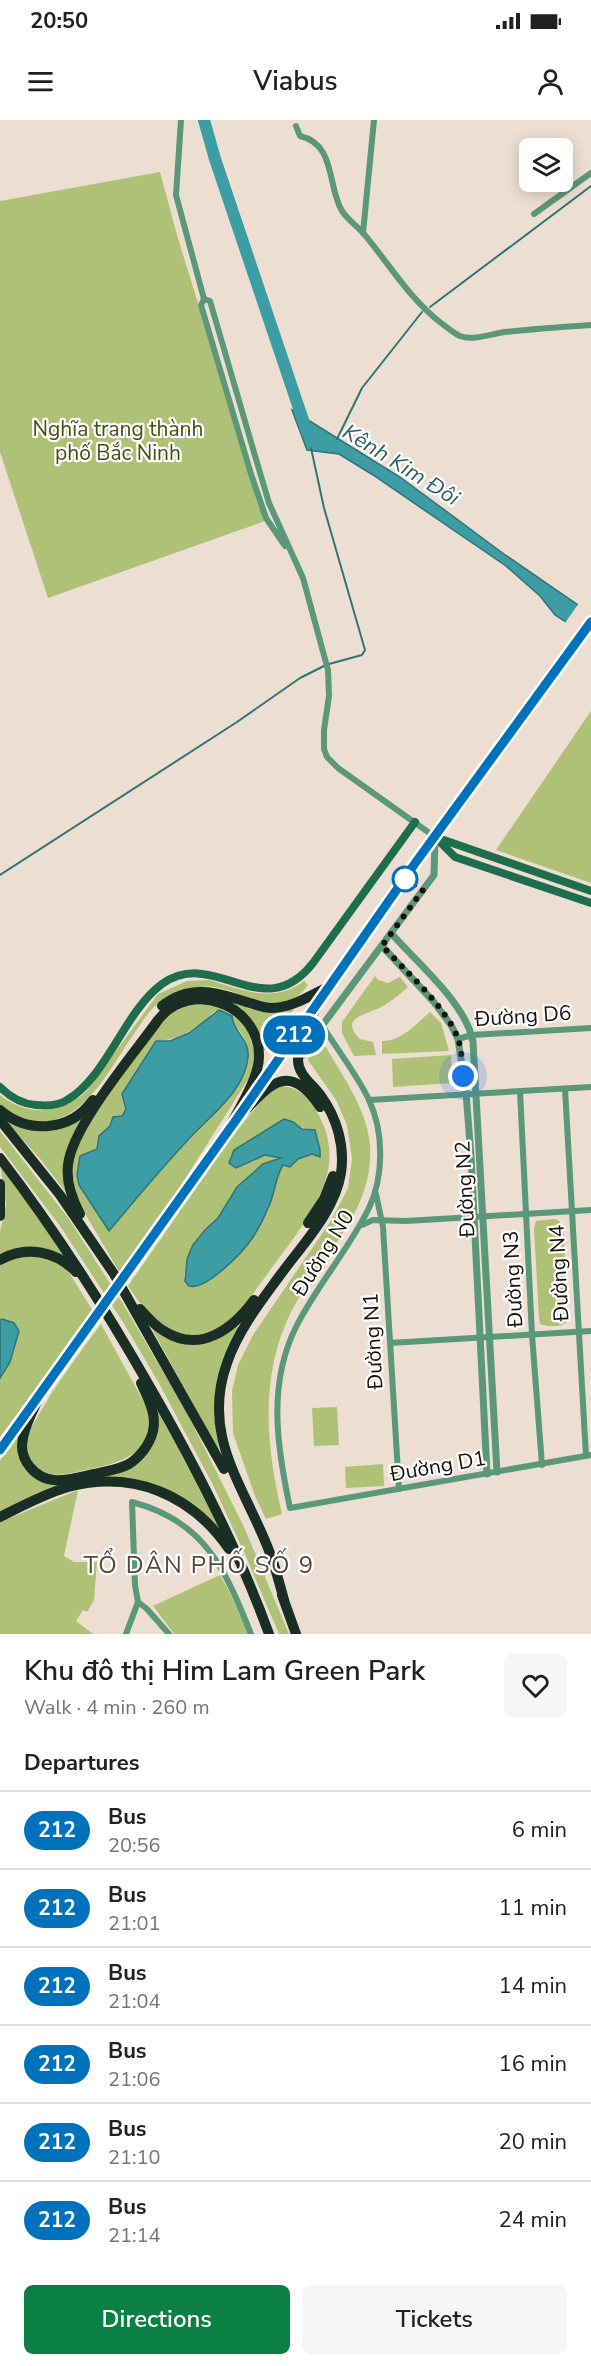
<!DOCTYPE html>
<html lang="en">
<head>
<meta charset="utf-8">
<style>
	body { margin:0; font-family:"Nunito Sans",sans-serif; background:#f6f6f6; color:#202124; height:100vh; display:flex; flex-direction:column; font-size:22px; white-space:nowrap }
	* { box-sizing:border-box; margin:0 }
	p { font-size:20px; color:#757577 }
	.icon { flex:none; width:33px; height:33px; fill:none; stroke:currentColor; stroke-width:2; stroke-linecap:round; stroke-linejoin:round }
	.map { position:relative; height:1514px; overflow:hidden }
	.panel { display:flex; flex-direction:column; background:#fff; flex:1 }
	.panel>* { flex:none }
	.badge { padding:0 12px; border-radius:20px; font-size:21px; line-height:39px }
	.fabs { position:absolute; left:519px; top:18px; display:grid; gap:12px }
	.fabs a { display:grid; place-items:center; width:54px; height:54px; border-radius:9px; background:#fff; box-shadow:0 3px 15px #0003; font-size:30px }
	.you { position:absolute; width:30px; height:30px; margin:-15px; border:4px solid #fff; border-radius:50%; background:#1a73e8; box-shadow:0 0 0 9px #1a73e833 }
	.map>.badge { position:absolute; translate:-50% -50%; box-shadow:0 0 0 3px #fff }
	h2 { padding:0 24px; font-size:22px; line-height:54px }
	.round { display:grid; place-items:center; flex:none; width:63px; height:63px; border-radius:9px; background:#f6f6f6 }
	.overview { display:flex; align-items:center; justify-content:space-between; height:102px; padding:0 24px }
	h1 { font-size:28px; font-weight:600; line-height:45px }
	.primary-button { display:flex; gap:12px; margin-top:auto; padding:12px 24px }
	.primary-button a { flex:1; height:69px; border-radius:9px; background:#0b8043; color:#fff; font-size:24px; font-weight:600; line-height:69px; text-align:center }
	.primary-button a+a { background:#f6f6f6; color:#202124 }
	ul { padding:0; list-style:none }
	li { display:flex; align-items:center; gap:18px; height:78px; padding:0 24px; border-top:2px solid #e0e0e0 }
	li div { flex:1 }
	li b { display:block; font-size:22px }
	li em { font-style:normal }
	li .badge { min-width:66px; font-weight:700; text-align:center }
	.status { display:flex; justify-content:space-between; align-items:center; height:42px; padding:0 30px; background:#fff; direction:ltr }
	.status svg { height:16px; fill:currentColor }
	header { display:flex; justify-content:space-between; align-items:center; height:78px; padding:0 24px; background:#fff; font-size:27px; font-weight:600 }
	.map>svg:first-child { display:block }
</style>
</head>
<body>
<div class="status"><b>20:50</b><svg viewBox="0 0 49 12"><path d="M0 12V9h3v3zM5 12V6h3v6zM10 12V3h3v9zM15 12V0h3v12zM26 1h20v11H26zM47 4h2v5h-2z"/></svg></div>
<header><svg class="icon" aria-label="menu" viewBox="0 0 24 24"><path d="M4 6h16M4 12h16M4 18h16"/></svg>Viabus<svg class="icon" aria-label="person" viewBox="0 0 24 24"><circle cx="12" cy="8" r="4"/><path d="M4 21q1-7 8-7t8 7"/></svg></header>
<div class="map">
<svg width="591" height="1514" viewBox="0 0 591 1514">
	<rect width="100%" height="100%" fill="#edded2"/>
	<g fill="#afc077" fill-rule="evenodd">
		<polygon points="160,52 177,115 265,401 48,478 0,332 0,81"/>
		<polygon points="591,591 591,763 496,730"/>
		<path d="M375 856 378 860 388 863 400 857 408 867C400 874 391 882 381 887 367 895 338 897 360 919L373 922 376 935 354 936 342 913V902Z"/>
		<path d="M209 860C242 870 274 884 304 861L308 865C277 908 237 862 202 867 192 868 168 878 159 883 150 889 142 902 136 911 109 948 83 1011 28 1001 19 1000 8 991 0 986V975C28 997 58 994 85 973L158 874 187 861Z"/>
		<polygon points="227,882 295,888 262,934 262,931"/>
		<path d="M189 884 218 885 247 906 255 935 252 953 180 1067 120 1153 77 1080 71 1046 83 1011 163 898ZM215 891C232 900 248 915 248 935 248 945 240 958 236 967L108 1110 79 1065 77 1055 80 1036 97 1029 99 1016 110 1006 113 997 121 996 126 989 123 978 156 921C181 920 197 908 215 891Z"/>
		<path d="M430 892 441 903 449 931 382 934V921C402 921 416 904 430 892Z"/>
		<path d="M318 921 323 922C341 954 367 988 370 1025 375 1092 320 1136 292 1190 259 1255 266 1326 282 1394L266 1399 255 1376 233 1313 232 1271 238 1245 253 1215 332 1099 348 1068 352 1039 347 1005 336 980 308 940 309 930Z"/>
		<polygon points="451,935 452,963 393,967 392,939"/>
		<path d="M274 965C296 967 303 971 315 989 328 1008 333 1033 327 1055 319 1090 281 1134 260 1164 252 1174 245 1188 235 1197 219 1211 197 1219 176 1213 156 1208 139 1182 128 1166L231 1018ZM278 1003C292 1004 302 1008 315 1010L320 1030 298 1039 290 1047 283 1045C276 1056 275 1072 270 1085 257 1115 235 1140 209 1160L184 1157 187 1139 193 1125 205 1110 218 1098 237 1067 263 1044 280 1040 281 1038 270 1035 261 1037 252 1019Z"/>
		<polygon points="84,993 74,1015 68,1075 41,1040 6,1001 31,1009"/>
		<polygon points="0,1011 69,1099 123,1184 185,1289 244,1407 289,1514 279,1514 244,1432 213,1365 160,1265 123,1202 60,1106 0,1027"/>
		<polygon points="0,1043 71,1141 52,1132 0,1136 0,1112 6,1084"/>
		<path d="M554 1099 558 1100 563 1106 568 1200C564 1208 548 1207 540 1204L539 1198 534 1108 536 1101Z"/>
		<polygon points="35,1134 60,1143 70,1154 93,1191 0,1317 0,1258 10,1242 19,1211 14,1203 0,1200 0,1143"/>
		<path d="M101 1204 146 1286C161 1330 123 1343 89 1349 67 1354 47 1362 31 1341 25 1333 24 1325 28 1315 30 1307 37 1299 41 1291 58 1261 80 1233 101 1204Z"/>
		<polygon points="236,1206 240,1208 233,1220 217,1311 219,1332 151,1207 183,1222"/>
		<polygon points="154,1283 224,1413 179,1377 89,1359 146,1332"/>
		<polygon points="337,1287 339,1325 314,1326 312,1288"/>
		<polygon points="21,1312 23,1344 65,1363 0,1392 0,1341"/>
		<polygon points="383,1344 384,1366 346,1368 345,1347"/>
		<polygon points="78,1370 64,1436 74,1442 97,1442 94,1480 87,1492 83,1490 76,1501 93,1514 0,1514 0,1402"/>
		<polygon points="220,1455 229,1471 249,1514 174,1514 153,1486"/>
	</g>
	<g fill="#3c9da4" stroke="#317477" stroke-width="1.5">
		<polygon points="292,290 400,357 504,434 591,494 591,518 555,495 540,476 506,446 373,355 339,334 307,330"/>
		<path d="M219 890 232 896C233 912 250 920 248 937 245 972 208 997 187 1021 160 1050 134 1081 109 1111L79 1065 77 1055 80 1036 97 1029 99 1016 110 1006 113 997 122 996 126 989 122 974 156 921H170L189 913Z"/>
		<path d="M284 999 293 1002 302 1009 315 1010 320 1030V1037L312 1034 298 1039 290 1047 283 1045C275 1057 275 1075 268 1088 264 1098 259 1108 253 1117 244 1131 206 1171 189 1166L185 1161 187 1139 193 1125 205 1110 218 1098 237 1067 263 1044 281 1038 265 1035 236 1048 229 1043 234 1030Z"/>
		<polygon points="2,1199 14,1203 19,1211 10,1242 0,1258 0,1200"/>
	</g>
	<polygon fill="#edded2" points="579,483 591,492 591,521 565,503"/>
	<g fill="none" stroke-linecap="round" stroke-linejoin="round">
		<g stroke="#317477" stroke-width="2">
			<polyline points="430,187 591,66"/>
			<polyline points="337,319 362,268 422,192"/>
			<polyline points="311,328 324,388 365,530 362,535 329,544"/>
			<polyline points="0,755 237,602 300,558 324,546"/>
		</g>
		<polyline stroke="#3c9da4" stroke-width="12" points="204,0 215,39 307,312"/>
		<g stroke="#5b9779" stroke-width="6">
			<polyline points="181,0 176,75 204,179 201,185 251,354 266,398 285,426"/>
			<path d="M296 6 300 16C336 24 327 66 342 91 348 100 357 106 364 114 390 145 408 177 441 203 447 207 453 213 460 216 473 221 491 214 505 212 533 209 562 207 591 205"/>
			<polyline points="534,94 591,53"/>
			<polyline points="363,113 374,0"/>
			<polyline points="204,179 210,181 258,346 269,383 303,458 328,550 329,576 324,610 324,629 327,637 338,648 435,717"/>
			<path d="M322 905C336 928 358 956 369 980 384 1012 384 1056 369 1088 349 1129 318 1164 297 1205 267 1263 277 1327 290 1388L591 1335"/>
			<polyline points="458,919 472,915 591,908"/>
			<polyline points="565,969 586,1336"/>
			<polyline points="520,971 532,1215 542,1345"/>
			<polyline points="369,980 591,967"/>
			<polyline points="376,1074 383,1107 399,1369"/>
			<polyline points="362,1105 373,1100 406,1101 591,1090"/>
			<polyline points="390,1223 591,1211"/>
			<polyline points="126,1514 138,1482"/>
			<path d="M169 1514 147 1489 138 1482 135 1465 132 1382C205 1401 225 1449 251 1514"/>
		</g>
		<g stroke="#5b9779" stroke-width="7">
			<path d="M392 814C417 843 466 883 473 922L497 1352"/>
			<polyline points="382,826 433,881 451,905 458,919 466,973 471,1036 487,1354"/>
			<polyline points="302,936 307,926 434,755 435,720"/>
		</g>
		<g stroke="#1e6e4d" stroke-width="8">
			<polyline points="435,717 455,737 591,783"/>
			<polyline points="438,718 591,771"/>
			<path d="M0 967C10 977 22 984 36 985 46 986 58 986 67 980 107 957 124 892 162 864 215 826 263 907 313 843L415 702"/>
		</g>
		<g stroke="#1d3c2e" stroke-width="9">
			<polyline points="328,868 591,502"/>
			<polyline points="247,984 309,894"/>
			<polyline points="170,1092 229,1010"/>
			<polyline points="0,1330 56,1252"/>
		</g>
		<g stroke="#192e24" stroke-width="10">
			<path d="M162 886C191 863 218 873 250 883 257 885 264 888 272 888 292 888 311 875 328 867"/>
			<path d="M0 990C28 1014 70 1012 93 980"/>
			<polyline points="0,1000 60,1075 114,1154 224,1349"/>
			<path d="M236 1000C266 970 286 936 320 987"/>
			<path d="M0 1038C56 1111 105 1188 150 1267 196 1347 238 1428 269 1514"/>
			<polyline points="0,1064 0,1096"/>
			<path d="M80 1094C72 1079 66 1062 68 1045 72 1006 134 934 158 900 191 858 260 885 259 937 259 959 236 993 226 1014"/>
			<polyline points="308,1103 324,1079 333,1056"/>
			<path d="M0 1140C26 1125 56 1131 76 1152"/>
			<path d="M140 1189C147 1197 155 1206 164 1211 200 1234 233 1209 254 1180"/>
			<path d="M40 1275C33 1291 23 1308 22 1326 22 1334 25 1341 30 1347 47 1368 71 1359 94 1354 105 1351 118 1350 129 1344 140 1337 150 1324 153 1311 157 1295 148 1278 141 1263"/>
			<path d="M0 1397C22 1386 44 1374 68 1367 133 1350 191 1374 229 1429"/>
			<polyline points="282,1475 296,1514"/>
			<path d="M284 1480C280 1465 276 1450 271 1436 247 1369 200 1319 227 1243 238 1211 259 1184 278 1158 301 1126 335 1092 341 1053 345 1026 337 998 321 976 313 964 297 955 298 938 299 912 318 887 330 864"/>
		</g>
		<polyline stroke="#1d3c2e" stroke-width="9" points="56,1252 170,1092"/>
	</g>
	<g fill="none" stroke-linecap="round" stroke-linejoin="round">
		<defs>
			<polyline id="line" points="0,1330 236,1000 416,742 591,502"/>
		</defs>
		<use href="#line" stroke="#fff" stroke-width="14"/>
		<use href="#line" stroke="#0072bc" stroke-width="9"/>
		<path stroke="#18130f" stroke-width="6" stroke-dasharray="0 10.8" d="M405 759 423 770 382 826C404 849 448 889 458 919 462 930 462 944 463 956"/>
	</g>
	<circle fill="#fff" stroke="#0072bc" stroke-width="3" cx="405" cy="759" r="12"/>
	<g text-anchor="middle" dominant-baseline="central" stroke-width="4.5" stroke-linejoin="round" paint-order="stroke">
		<g font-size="21" fill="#455012" stroke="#fff">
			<text x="118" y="309">Nghĩa trang thành<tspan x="118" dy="24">phố Bắc Ninh</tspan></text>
		</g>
		<g font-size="21" fill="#18130f" stroke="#fff">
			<text transform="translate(523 896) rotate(-4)">Đường D6</text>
			<text transform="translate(465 1069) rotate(-93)">Đường N2</text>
			<text transform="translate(323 1133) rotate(-58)">Đường N0</text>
			<text transform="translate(559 1153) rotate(-93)">Đường N4</text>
			<text transform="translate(513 1159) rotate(-93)">Đường N3</text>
			<text transform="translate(373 1221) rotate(-93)">Đường N1</text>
			<text transform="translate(438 1346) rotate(-10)">Đường D1</text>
		</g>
		<g font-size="22" font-style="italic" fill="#2b6064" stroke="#fff">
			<text transform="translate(401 345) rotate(32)">Kênh Kim Đôi</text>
		</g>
		<g font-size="24" letter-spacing="1.5" fill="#55493f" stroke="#fff">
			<text x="199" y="1445">TỔ DÂN PHỐ SỐ 9</text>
		</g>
	</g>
</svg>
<div class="fabs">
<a><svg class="icon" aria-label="layers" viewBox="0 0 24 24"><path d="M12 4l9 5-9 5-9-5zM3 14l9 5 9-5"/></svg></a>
</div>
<div class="you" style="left:463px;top:956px"></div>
<b class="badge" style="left:294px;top:915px;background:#0072bc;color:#fff">212</b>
</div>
<section class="panel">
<div class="overview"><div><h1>Khu đô thị Him Lam Green Park</h1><p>Walk · 4 min · 260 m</p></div><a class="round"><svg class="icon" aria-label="heart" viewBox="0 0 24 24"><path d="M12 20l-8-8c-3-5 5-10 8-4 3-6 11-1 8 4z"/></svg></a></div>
<h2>Departures</h2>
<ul>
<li><span class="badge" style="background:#0072bc;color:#fff">212</span><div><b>Bus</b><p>20:56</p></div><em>6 min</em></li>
<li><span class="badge" style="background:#0072bc;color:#fff">212</span><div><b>Bus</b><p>21:01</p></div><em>11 min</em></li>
<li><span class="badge" style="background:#0072bc;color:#fff">212</span><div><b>Bus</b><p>21:04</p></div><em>14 min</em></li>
<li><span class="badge" style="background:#0072bc;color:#fff">212</span><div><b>Bus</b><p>21:06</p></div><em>16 min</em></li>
<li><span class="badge" style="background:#0072bc;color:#fff">212</span><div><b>Bus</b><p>21:10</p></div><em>20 min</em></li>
<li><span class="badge" style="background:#0072bc;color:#fff">212</span><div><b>Bus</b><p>21:14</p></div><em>24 min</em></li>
</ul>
<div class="primary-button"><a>Directions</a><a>Tickets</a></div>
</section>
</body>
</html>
